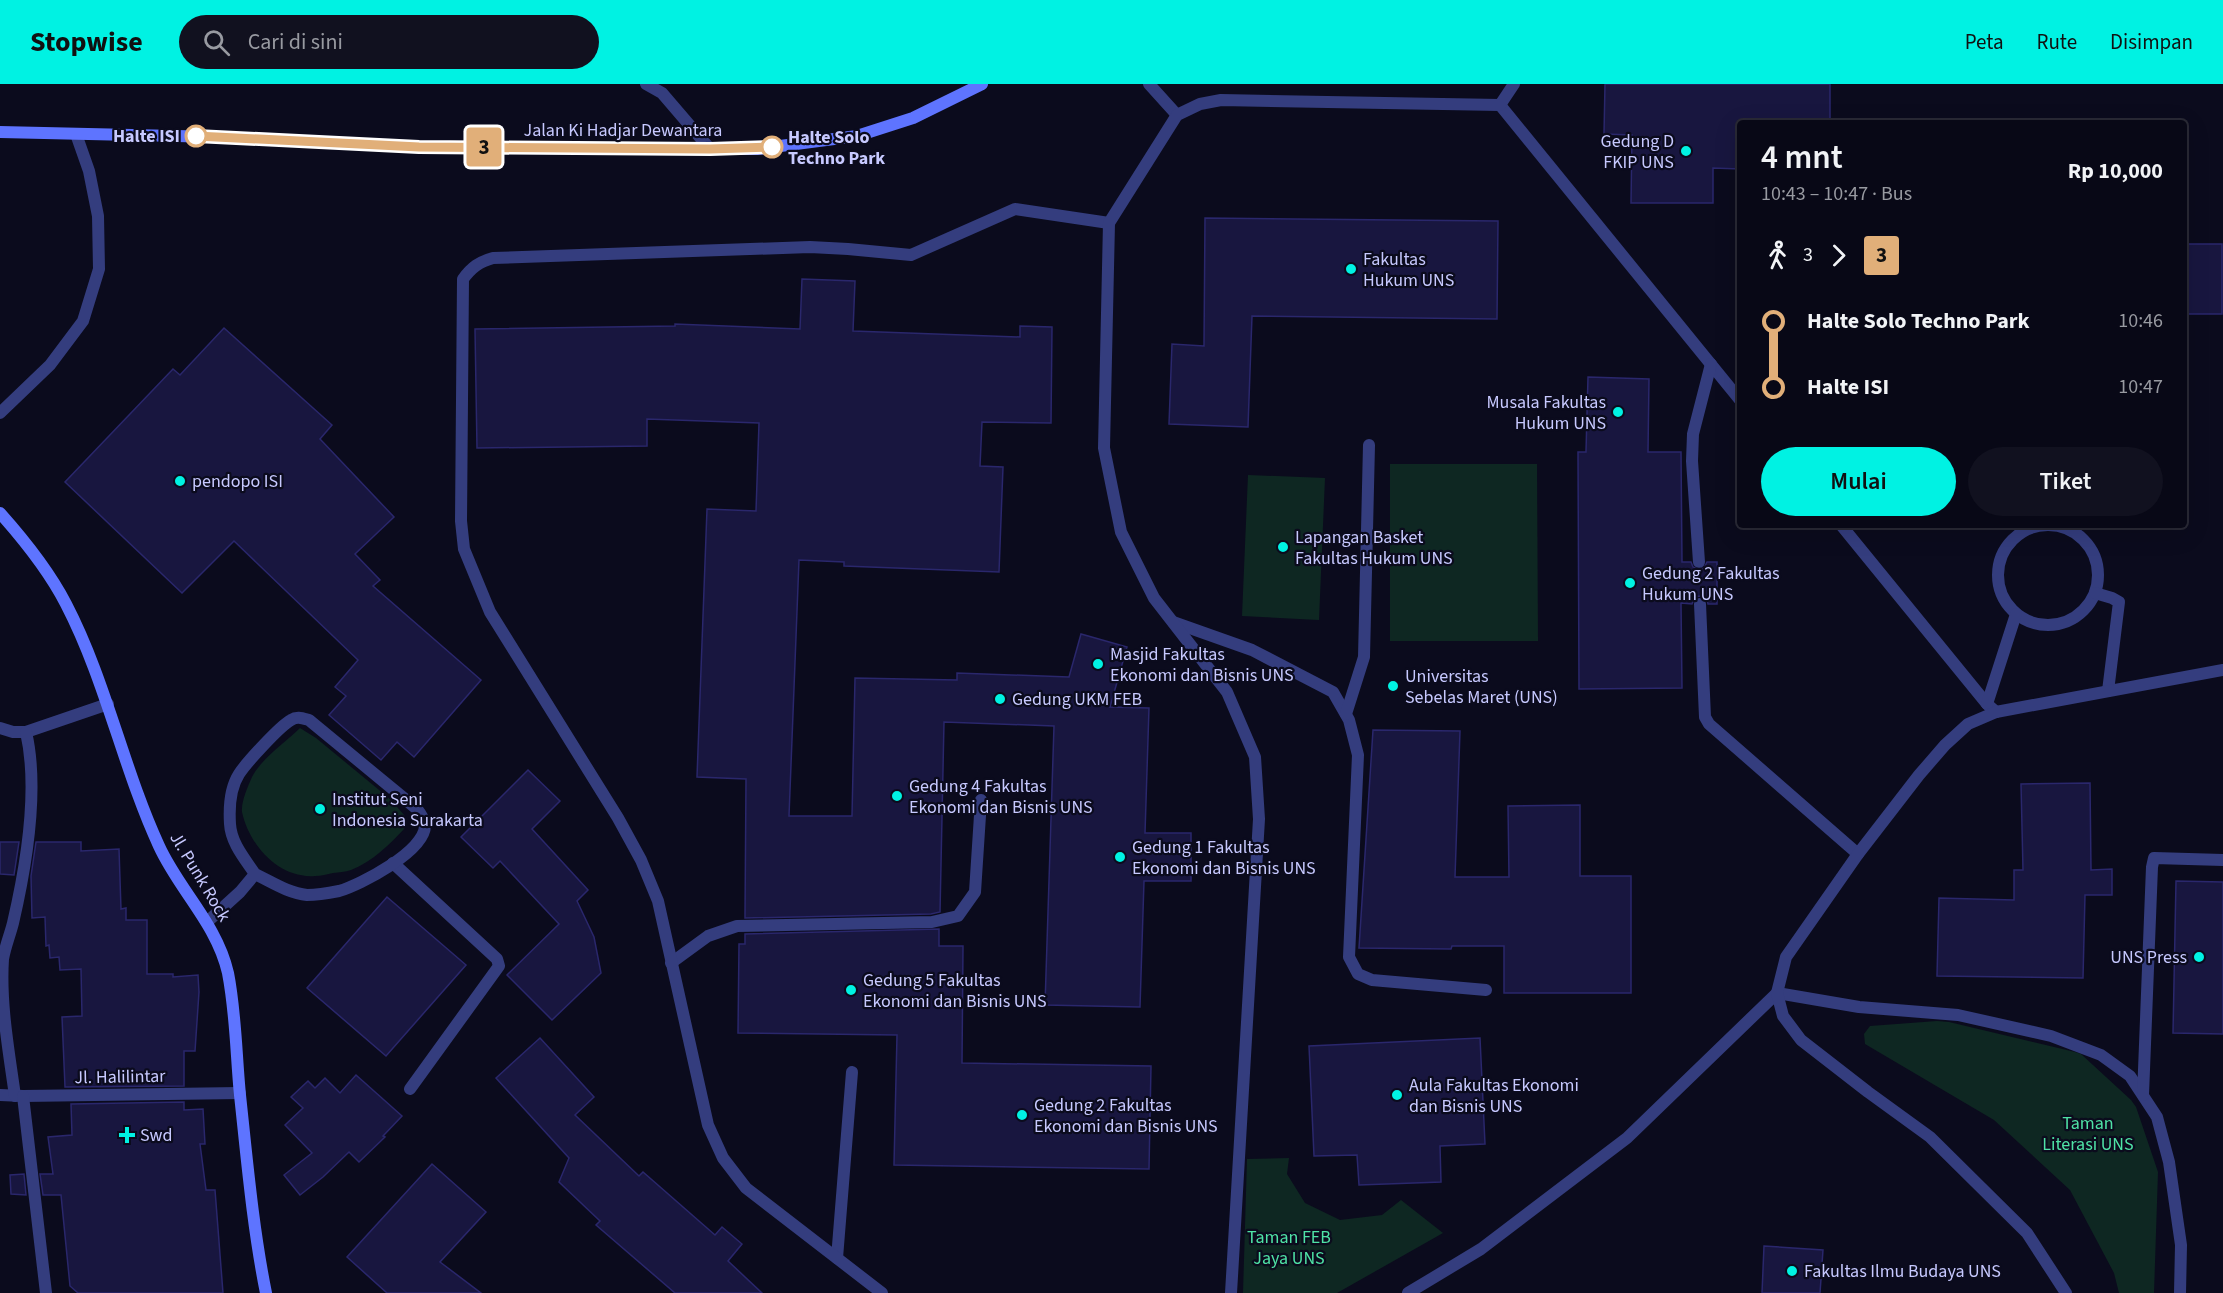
<!DOCTYPE html>
<html lang="id">
<head>
<meta charset="utf-8">
<style>
	body { margin:0; font-family:"Source Sans 3",sans-serif; background:#11111f; color:#f1f3f6; height:100vh; display:flex; flex-direction:column; font-size:22px; white-space:nowrap }
	* { box-sizing:border-box; margin:0 }
	p { font-size:20px; color:#989aa1 }
	.icon { flex:none; width:33px; height:33px; fill:none; stroke:currentColor; stroke-width:2; stroke-linecap:round; stroke-linejoin:round }
	.map { position:relative; flex:1; overflow:hidden }
	.panel { position:absolute; left:1737px; top:36px; width:450px; height:408px; display:flex; flex-direction:column; background:#080816; border-radius:6px; box-shadow:0 6px 24px #0002,0 0 0 2px #292935 }
	.panel>* { flex:none }
	.badge { padding:0 12px; border-radius:4px; font-size:21px; line-height:39px }
	.map>.badge { position:absolute; translate:-50% -50%; box-shadow:0 0 0 3px #fff }
	.legs { display:flex; align-items:center; gap:9px; height:66px; padding:0 24px; font-size:20px }
	.legs p { margin-inline-start:auto }
	.head { display:flex; align-items:center; justify-content:space-between; height:102px; padding:0 24px }
	h1 { font-size:33px; font-weight:600; line-height:45px }
	.action { display:flex; gap:12px; margin-top:auto; padding:12px 24px }
	.action a { flex:1; height:69px; border-radius:36px; background:#00f2e3; color:#111; font-size:24px; font-weight:600; line-height:69px; text-align:center }
	.action a+a { background:#11111f; color:#f1f3f6 }
	ul { padding:0 24px; list-style:none }
	li { display:flex; align-items:center; gap:21px; height:66px; font-size:22px }
	li i { display:grid; place-items:center; width:9px; height:100%; margin:0 8px; background:currentColor }
	li i::after { content:''; width:15px; height:15px; margin:-8px; border:4px solid; border-radius:50%; background:#080816 }
	li p { margin-inline-start:auto }
	li:first-child i { background:linear-gradient(#0000 50%,currentColor 0) }
	li:last-child i { background:linear-gradient(currentColor 50%,#0000 0) }
	header { display:flex; align-items:center; gap:36px; box-sizing:border-box; height:84px; padding:0 30px; background:#00f2e3; color:#111 }
	header strong { font-size:28px }
	nav { display:flex; gap:33px; margin-inline-start:auto; font-size:21px }
	.search { width:420px; height:54px; background:#11111f; display:flex; align-items:center; gap:15px; box-sizing:border-box; padding:0 21px; border-radius:33px; color:#989aa1; font-size:22px }
	.map>svg:first-child { display:block }
</style>
</head>
<body>
<header>
<strong>Stopwise</strong>
<div class="search"><svg class="icon" aria-label="search" viewBox="0 0 24 24"><circle cx="10" cy="10" r="6"/><path d="M15 15l6 6"/></svg>Cari di sini</div>
<nav><a>Peta</a><a>Rute</a><a>Disimpan</a></nav>
</header>
<div class="map">
<svg width="2223" height="1209" viewBox="0 0 2223 1209">
	<rect width="100%" height="100%" fill="#0b0b1d"/>
	<g fill="#0e2722">
		<polygon points="1390,380 1537,380 1538,557 1390,557"/>
		<polygon points="1248,391 1325,394 1319,536 1242,532"/>
		<path d="M300 644 316 654 390 715 405 732V744C390 760 372 778 351 786 345 788 339 788 333 789 327 790 321 792 315 792 279 795 249 761 242 728 241 718 248 702 252 693 261 675 286 658 300 644Z"/>
		<polygon points="1937,937 1949,938 2075,968 2081,970 2131,1016 2136,1023 2158,1088 2154,1209 2119,1209 2114,1189 2070,1106 1994,1036 1865,960 1864,950 1870,942"/>
		<polygon points="1289,1074 1287,1090 1305,1119 1340,1136 1382,1131 1401,1116 1443,1149 1337,1209 1243,1209 1247,1075"/>
	</g>
	<g fill="#18163f" stroke="#2a276c" stroke-width="1.5">
		<polygon points="1605,0 1830,0 1830,39 1740,39 1740,85 1713,84 1713,119 1631,119 1632,51 1604,50"/>
		<polygon points="1205,134 1498,137 1497,235 1252,232 1248,343 1169,340 1172,260 1204,262"/>
		<rect x="2184" y="160" width="38" height="70"/>
		<polygon points="802,195 855,197 853,247 1020,253 1020,242 1052,243 1051,339 982,338 980,382 1003,383 999,488 844,482 844,478 799,476 789,732 852,732 855,594 957,596 957,589 1069,593 1081,550 1127,563 1110,623 1149,624 1145,749 1191,749 1191,797 1144,797 1140,923 1045,921 1054,642 944,638 940,828 931,830 745,834 746,695 697,693 707,425 756,427 759,339 647,335 647,362 477,364 475,245 675,242 675,240 800,245"/>
		<polygon points="224,244 332,341 320,355 394,433 355,470 380,496 373,502 481,596 414,673 397,658 381,676 329,631 346,612 335,603 358,576 234,457 182,509 65,398 173,285 180,291"/>
		<polygon points="1588,293 1649,295 1648,368 1681,368 1682,478 1691,478 1693,483 1699,486 1704,484 1707,478 1717,478 1717,520 1708,520 1707,515 1700,512 1695,513 1692,520 1681,519 1682,604 1579,605 1578,368 1586,368"/>
		<polygon points="1373,646 1460,647 1455,793 1509,793 1508,722 1580,721 1580,792 1631,792 1631,909 1504,909 1504,862 1452,862 1451,865 1359,864"/>
		<polygon points="528,686 560,717 532,745 588,806 577,817 594,853 601,889 552,936 507,891 559,840 500,777 493,784 461,753"/>
		<polygon points="2090,699 2091,786 2112,785 2112,811 2085,811 2083,894 1937,892 1939,814 2014,816 2014,786 2023,786 2021,700"/>
		<polygon points="0,758 19,758 14,791 0,790"/>
		<polygon points="36,758 81,758 81,767 119,765 121,825 126,824 126,836 147,836 147,890 173,890 173,893 198,891 199,908 195,967 184,967 184,1002 65,1003 62,933 82,932 81,885 60,886 59,873 50,874 49,861 46,862 45,833 32,834 31,792"/>
		<polygon points="2176,797 2223,798 2223,950 2173,949"/>
		<polygon points="387,813 466,881 386,972 307,904"/>
		<polygon points="939,845 939,862 963,862 962,979 1151,982 1149,1085 894,1081 897,951 738,949 739,860 745,860 745,850"/>
		<polygon points="540,954 594,1013 575,1031 639,1092 643,1088 715,1151 722,1143 742,1160 728,1177 762,1209 675,1209 596,1141 600,1137 559,1098 569,1074 496,994"/>
		<polygon points="1480,954 1485,1060 1440,1062 1441,1098 1359,1101 1357,1071 1314,1072 1309,962"/>
		<polygon points="356,991 402,1032 383,1052 385,1053 359,1078 349,1068 323,1093 300,1111 284,1091 312,1069 285,1041 303,1024 291,1013 308,997 315,1004 325,994 340,1009"/>
		<polygon points="184,1018 184,1026 203,1025 205,1060 200,1060 206,1106 215,1106 223,1209 78,1209 70,1202 61,1111 43,1111 40,1090 53,1090 48,1053 72,1051 71,1020"/>
		<polygon points="432,1080 486,1128 440,1178 481,1209 387,1209 347,1173"/>
		<polygon points="24,1090 26,1111 11,1110 10,1091"/>
		<polygon points="1764,1162 1823,1166 1820,1209 1762,1209"/>
	</g>
	<g fill="none" stroke-linecap="round" stroke-linejoin="round">
		<g stroke="#343d7e" stroke-width="12">
			<polyline points="646,0 662,9 710,65"/>
			<polyline points="1149,0 1177,31"/>
			<polyline points="1500,21 1740,316"/>
			<polyline points="0,329 50,281 83,237 99,185 98,132 89,87 76,50"/>
			<polyline points="1841,441 1987,620 1996,628"/>
			<circle cx="2048" cy="491" r="50"/>
			<polyline points="1699,478 1692,377 1693,350 1711,280"/>
			<polyline points="2095,509 2112,514 2119,518 2108,607"/>
			<polyline points="1700,520 1705,633 1709,640 1858,770"/>
			<polyline points="1173,538 1252,566 1333,608 1349,636 1358,671 1349,873 1358,890 1372,896 1486,906"/>
			<polyline points="1987,620 2016,530"/>
			<polyline points="1346,630 1364,573 1369,361"/>
			<polyline points="393,779 497,875 499,882 410,1005"/>
			<path d="M207 838 240 808 255 790C245 775 231 759 230 740 229 724 230 704 239 690 246 679 280 642 291 636 297 632 302 634 309 636L417 725C421 730 424 735 425 741 426 767 360 801 339 807 329 809 317 811 307 811 288 809 272 798 255 790"/>
			<polyline points="671,879 708,852 737,842 932,838 958,832 975,808 981,716"/>
			<polyline points="1777,909 1859,923 1958,931 2051,952 2101,971 2130,992 2157,1033 2169,1078 2181,1161 2180,1209"/>
			<polyline points="2143,1011 2152,783 2154,774 2223,776"/>
			<polyline points="837,1174 852,988"/>
			<path d="M882 1209 746 1104 723 1074 708 1041 658 817 641 776 618 734 490 528 464 465 461 437 463 195C472 183 479 178 493 174L810 163 848 165 911 171 1015 125 1109 139"/>
			<polyline points="1231,1209 1259,735 1255,673 1227,608 1154,514 1121,448 1104,364 1109,139 1177,31 1200,20 1221,16 1500,21 1514,0"/>
			<polyline points="1408,1209 1481,1165 1627,1054 1777,909"/>
			<polyline points="2066,1209 2027,1149 1930,1053 1868,1008 1801,956 1783,932 1777,909 1786,873 1858,770 1919,691 1945,661 1968,640 1996,628 2223,586"/>
		</g>
		<g stroke="#343d7e" stroke-width="12">
			<polyline points="0,644 13,648 26,648 108,620"/>
			<polyline points="0,1011 23,1012 240,1009"/>
			<path d="M15 1012C9 968 0 920 3 875 5 863 10 851 13 839 26 783 39 704 26 648"/>
			<polyline points="23,1012 46,1209"/>
		</g>
		<g stroke="#5e74ff" stroke-width="12">
			<polyline points="0,48 220,53 419,63 757,65 857,52 913,34 982,0"/>
			<path d="M0 429C25 457 49 487 66 520 106 597 123 684 159 762 179 806 217 840 228 889 236 930 236 970 240 1011 247 1076 253 1145 266 1209"/>
		</g>
	</g>
	<g fill="none" stroke-linecap="round" stroke-linejoin="round">
		<defs>
			<polyline id="line-1" points="196,52 419,63 710,65 772,63"/>
		</defs>
		<use href="#line-1" stroke="#fff" stroke-width="14"/>
		<use href="#line-1" stroke="#e1af79" stroke-width="9"/>
	</g>
	<g fill="#fff" stroke="#e1af79" stroke-width="3">
		<circle cx="196" cy="52" r="10"/>
		<circle cx="772" cy="63" r="10"/>
	</g>
	<g fill="#00f2e3" stroke="#0b0b1d" stroke-width="2">
		<circle cx="1686" cy="67" r="6"/>
		<circle cx="1351" cy="185" r="6"/>
		<circle cx="1618" cy="328" r="6"/>
		<circle cx="180" cy="397" r="6"/>
		<circle cx="1283" cy="463" r="6"/>
		<circle cx="1630" cy="499" r="6"/>
		<circle cx="1098" cy="580" r="6"/>
		<circle cx="1393" cy="602" r="6"/>
		<circle cx="1000" cy="615" r="6"/>
		<circle cx="897" cy="712" r="6"/>
		<circle cx="320" cy="725" r="6"/>
		<circle cx="1120" cy="773" r="6"/>
		<circle cx="2199" cy="873" r="6"/>
		<circle cx="851" cy="906" r="6"/>
		<circle cx="1397" cy="1011" r="6"/>
		<circle cx="1022" cy="1031" r="6"/>
		<path d="M124 1042h6v6h6v6h-6v6h-6v-6h-6v-6h6z"/>
		<circle cx="1792" cy="1187" r="6"/>
	</g>
	<g text-anchor="middle" dominant-baseline="central" stroke-width="4.5" stroke-linejoin="round" paint-order="stroke">
		<g font-size="18" fill="#c7c9ff" stroke="#0b0b1d">
			<text x="623" y="46">Jalan Ki Hadjar Dewantara</text>
			<text transform="translate(200 793) rotate(59)">Jl. Punk Rock</text>
			<text transform="translate(120 993) rotate(-1)">Jl. Halilintar</text>
		</g>
		<g font-size="18" font-weight="bold" fill="#c7c9ff" stroke="#0b0b1d" text-anchor="end">
			<text x="180" y="52">Halte ISI</text>
			<text x="788" y="53" text-anchor="start">Halte Solo<tspan x="788" dy="21">Techno Park</tspan></text>
		</g>
		<g font-size="18" fill="#c7c9ff" stroke="#0b0b1d" text-anchor="start">
			<text x="1674" y="57" text-anchor="end">Gedung D<tspan x="1674" dy="21">FKIP UNS</tspan></text>
			<text x="1363" y="175">Fakultas<tspan x="1363" dy="21">Hukum UNS</tspan></text>
			<text x="1606" y="318" text-anchor="end">Musala Fakultas<tspan x="1606" dy="21">Hukum UNS</tspan></text>
			<text x="192" y="397">pendopo ISI</text>
			<text x="1295" y="453">Lapangan Basket<tspan x="1295" dy="21">Fakultas Hukum UNS</tspan></text>
			<text x="1642" y="489">Gedung 2 Fakultas<tspan x="1642" dy="21">Hukum UNS</tspan></text>
			<text x="1110" y="570">Masjid Fakultas<tspan x="1110" dy="21">Ekonomi dan Bisnis UNS</tspan></text>
			<text x="1405" y="592">Universitas<tspan x="1405" dy="21">Sebelas Maret (UNS)</tspan></text>
			<text x="1012" y="615">Gedung UKM FEB</text>
			<text x="909" y="702">Gedung 4 Fakultas<tspan x="909" dy="21">Ekonomi dan Bisnis UNS</tspan></text>
			<text x="332" y="715">Institut Seni<tspan x="332" dy="21">Indonesia Surakarta</tspan></text>
			<text x="1132" y="763">Gedung 1 Fakultas<tspan x="1132" dy="21">Ekonomi dan Bisnis UNS</tspan></text>
			<text x="2187" y="873" text-anchor="end">UNS Press</text>
			<text x="863" y="896">Gedung 5 Fakultas<tspan x="863" dy="21">Ekonomi dan Bisnis UNS</tspan></text>
			<text x="1409" y="1001">Aula Fakultas Ekonomi<tspan x="1409" dy="21">dan Bisnis UNS</tspan></text>
			<text x="1034" y="1021">Gedung 2 Fakultas<tspan x="1034" dy="21">Ekonomi dan Bisnis UNS</tspan></text>
			<text x="140" y="1051">Swd</text>
			<text x="1804" y="1187">Fakultas Ilmu Budaya UNS</text>
		</g>
		<g font-size="18" fill="#4fe3a6" stroke="#0b0b1d">
			<text x="2088" y="1039">Taman<tspan x="2088" dy="21">Literasi UNS</tspan></text>
			<text x="1289" y="1153">Taman FEB<tspan x="1289" dy="21">Jaya UNS</tspan></text>
		</g>
	</g>
</svg>
<b class="badge" style="left:484px;top:63px;background:#e1af79;color:#111">3</b>
<section class="panel">
<div class="head"><div><h1>4 mnt</h1><p>10:43 – 10:47 · Bus</p></div><b>Rp 10,000</b></div>
<div class="legs"><svg class="icon" aria-label="walk" viewBox="0 0 24 24"><circle cx="13" cy="4" r="2"/><path d="M13 8l-2 6 4 7M11 14l-3 7M7 12l3-4h3l4 4"/></svg>3<svg class="icon" aria-label="forward" viewBox="0 0 24 24"><path d="M9 5l7 7-7 7"/></svg><b class="badge" style="background:#e1af79;color:#111">3</b></div>
<ul>
<li><i style="color:#e1af79"></i><b>Halte Solo Techno Park</b><p>10:46</p></li>
<li><i style="color:#e1af79"></i><b>Halte ISI</b><p>10:47</p></li>
</ul>
<div class="action"><a>Mulai</a><a>Tiket</a></div>
</section>
</div>
</body>
</html>
